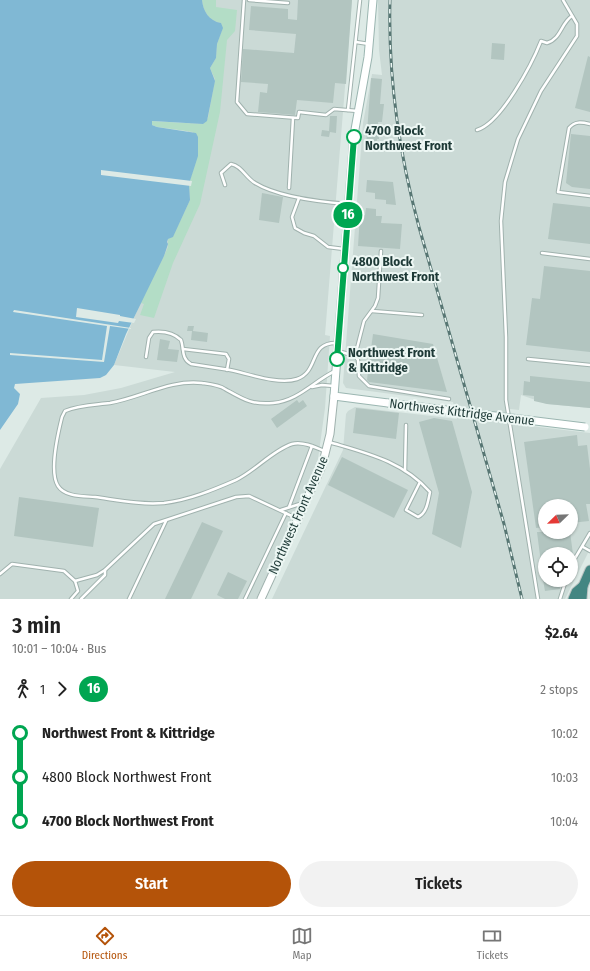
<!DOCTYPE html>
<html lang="en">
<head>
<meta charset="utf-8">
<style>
	body { margin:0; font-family:"Fira Sans Condensed",sans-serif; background:#f2f2f2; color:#222; height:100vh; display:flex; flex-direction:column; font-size:15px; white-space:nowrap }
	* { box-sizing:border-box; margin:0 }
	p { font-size:13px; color:#767676 }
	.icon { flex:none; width:22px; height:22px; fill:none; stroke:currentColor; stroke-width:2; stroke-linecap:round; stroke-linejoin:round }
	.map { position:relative; height:599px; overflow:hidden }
	.drawer { display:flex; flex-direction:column; background:#fff; flex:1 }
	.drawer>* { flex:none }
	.badge { padding:0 8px; border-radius:13px; font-size:14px; line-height:26px }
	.needle { width:26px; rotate:247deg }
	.controls { position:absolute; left:538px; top:499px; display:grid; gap:8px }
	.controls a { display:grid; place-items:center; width:40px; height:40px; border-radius:50%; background:#fff; box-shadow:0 1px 3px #0004; font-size:20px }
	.map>.badge { position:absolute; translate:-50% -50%; box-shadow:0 0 0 2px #fff }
	.legs { display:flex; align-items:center; gap:6px; height:44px; padding:0 12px; font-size:13px }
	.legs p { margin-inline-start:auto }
	.overview { display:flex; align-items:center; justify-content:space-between; height:68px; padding:0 12px }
	h1 { font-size:22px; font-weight:600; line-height:30px }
	.button { display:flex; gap:8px; margin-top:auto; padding:8px 12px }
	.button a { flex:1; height:46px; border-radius:24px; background:#b45309; color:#fff; font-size:16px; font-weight:600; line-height:46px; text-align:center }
	.button a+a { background:#f2f2f2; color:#222 }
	ul { padding:0 12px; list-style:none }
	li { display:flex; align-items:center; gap:14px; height:44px; font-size:15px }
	li i { display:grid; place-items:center; width:6px; height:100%; margin:0 5px; background:currentColor }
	li i::after { content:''; width:10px; height:10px; margin:-5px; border:3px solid; border-radius:50%; background:#fff }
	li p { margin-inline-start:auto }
	li:first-child i { background:linear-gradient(#0000 50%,currentColor 0) }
	li:last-child i { background:linear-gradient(currentColor 50%,#0000 0) }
	.tabs { display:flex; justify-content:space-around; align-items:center; height:56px; border-top:1px solid #e0e0e0; background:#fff; font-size:11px; color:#767676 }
	.tabs a { display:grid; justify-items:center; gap:2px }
	.tabs .current { color:#b45309 }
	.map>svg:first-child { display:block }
</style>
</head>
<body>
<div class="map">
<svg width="590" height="599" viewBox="0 0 590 599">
	<rect width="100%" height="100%" fill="#ddeae6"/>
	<g fill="#cbdad6" fill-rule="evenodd">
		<polygon points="202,0 352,0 325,335 330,336 325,408 318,459 303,498 256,599 0,599 0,469 41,398 84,395 121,388 175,372 114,365 142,299 190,123"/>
		<path d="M378 0H590V408L547 404 521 395 519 410 510 409 513 424 590 433V549L565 599H272L343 450 346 414 348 411 355 407 457 419 453 402 346 388 343 383 363 123 372 74 382 75 379 50ZM545 506H571V532H545ZM545 554H571V580H545Z"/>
	</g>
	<path fill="#b3ddc6" d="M202 0H216V7L237 10 235 31 227 40 220 112 200 204 173 263 154 318 140 315 144 304 141 303 142 299 164 256 168 247V239L173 236 190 200 189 184 198 152 193 132 157 127 152 125 151 121 203 124 208 118 215 79 210 68 216 58 217 44 222 30 221 23C209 21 203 11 202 0Z"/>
	<path fill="#80b8d4" d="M0 0H202C203 11 209 21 221 23L223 28 217 44 216 58 210 68 215 81 207 121 203 124 152 121V125L157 127 196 133 198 137V156L189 184 190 200 173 237 168 239 167 242 168 244 164 256 126 334 114 365 106 375 100 378 15 384 14 388 20 394 18 404 0 430Z"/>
	<g fill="#ddeae6">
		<polygon points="101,170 192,181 191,186 101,175"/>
		<polygon points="77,308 120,315 120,316 136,319 134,323 119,321 118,323 76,317"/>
		<polygon points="14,310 131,328 131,329 110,326 104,362 10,355 10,353 102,360 107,326 13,312"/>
	</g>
	<g fill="#b2c5c0">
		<polygon points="298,0 352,0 346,84 335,83 333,103 297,100 295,115 258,112 260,92 267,93 268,84 241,82 243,49 294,53 296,34 249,30 251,6 288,9 288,19 297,20"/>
		<polygon points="492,43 505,44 504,60 491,59"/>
		<polygon points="588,56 590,57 590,112 575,108"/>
		<polygon points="371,78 382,79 380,104 384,104 382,122 378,122 379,139 377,139 376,147 366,146"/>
		<polygon points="330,116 337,116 336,133 330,132 329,137 321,136 322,130 329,131"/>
		<polygon points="571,134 590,136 590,189 572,187 566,183"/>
		<polygon points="367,180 393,182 396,205 386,204 386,200 375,199 375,193 366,192"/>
		<polygon points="262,193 283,197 279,223 259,220"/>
		<polygon points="553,203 590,207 590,244 548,239"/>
		<polygon points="366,208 376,209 376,216 382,216 381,223 402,224 400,249 358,246 360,215 365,215"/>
		<polygon points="544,266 590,271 590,352 526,345 532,298 540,299"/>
		<polygon points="188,326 194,326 193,331 208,333 207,342 191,340 192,331 187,331"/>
		<polygon points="373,334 433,344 447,392 369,382 367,380"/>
		<polygon points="160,339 170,341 168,349 179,350 177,362 157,360"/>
		<polygon points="530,376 590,382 590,408 547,404 534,401 534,396 523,395 524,381 530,382"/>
		<polygon points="297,400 299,403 303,400 307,406 277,428 271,419"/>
		<polygon points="356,408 399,413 396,439 353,433"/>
		<polygon points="434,418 452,421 472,492 461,548 432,534 439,493 419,422"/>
		<polygon points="577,435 578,446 587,445 590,469 590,504 586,504 589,521 571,523 571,506 545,506 545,527 536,528 524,442"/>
		<polygon points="342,457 408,490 394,518 328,485"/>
		<polygon points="19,497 99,508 93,547 14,536"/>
		<polygon points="202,522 223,531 191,599 165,599"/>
		<polygon points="537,532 570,532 573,554 545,554 545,571 542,571"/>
		<polygon points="228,572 247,581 238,599 225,599 217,595"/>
		<polygon points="543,580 559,580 560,589 545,591"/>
	</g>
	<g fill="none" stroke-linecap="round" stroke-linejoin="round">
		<defs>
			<g id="service">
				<polyline points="244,0 237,102 247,114 298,118 299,112 326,115 334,109 358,111"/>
				<polyline points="249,0 288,3"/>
				<polyline points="356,42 369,44"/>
				<polyline points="348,110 360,0"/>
				<path d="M590 124C581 122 575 121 569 128L558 192 590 196"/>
				<path d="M477 130C501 123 532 64 541 41L547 43C561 39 561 23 572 16"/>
				<path d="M225 185 221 173 231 164C242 166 245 177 255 183 278 197 321 202 348 204"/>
				<polyline points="289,188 293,118"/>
				<polyline points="299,198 292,217 295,228 304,233 314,236 328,247 344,249"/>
				<polyline points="542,253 590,259"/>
				<polyline points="372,311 422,315"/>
				<polyline points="183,349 226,354 229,359 227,370"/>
				<polyline points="338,351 355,356 358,360 359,376 369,386 449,399"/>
				<polyline points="355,356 364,321 375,306 378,298 381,251"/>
				<path d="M146 357 149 338 153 332C163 331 174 333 181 340 184 348 181 359 191 364 204 366 217 368 230 370 249 374 279 385 297 379 320 371 308 342 337 343"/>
				<polyline points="528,359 590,365"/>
				<polyline points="312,387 322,385 334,386"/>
				<path d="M329 442C366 453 403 461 430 492 428 501 427 513 418 517L406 510 420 482"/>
				<path d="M324 451C315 447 302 441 292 444 273 450 255 471 236 480 213 490 189 500 164 503 141 505 117 500 95 497 83 496 65 497 58 486 49 472 58 433 62 417L65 411C79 405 94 405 110 403 140 398 171 379 202 383 209 384 219 385 225 389 243 399 251 405 273 403 298 401 314 381 335 371"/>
				<polyline points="405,471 406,425"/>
				<polyline points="289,507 312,446"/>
				<polyline points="281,510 303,503"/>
				<polyline points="583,547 590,551"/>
				<polyline points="571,565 590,533"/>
				<polyline points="0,574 12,564 64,571 75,581 78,591 71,599"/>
				<polyline points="75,581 97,575 105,570 154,524 236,497 249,496 296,518"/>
				<polyline points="81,599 105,575 105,570"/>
				<polyline points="129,599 166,521"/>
				<polyline points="245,599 286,513"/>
				<polyline points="538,599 506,400 506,337 501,221 505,182 518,139 541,91 577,36 577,24 563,0"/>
				<polyline points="560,599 566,580"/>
			</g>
			<polyline id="tertiary" points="261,599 322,466 330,434 334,396"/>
			<polyline id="secondary" points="373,0 368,57 354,135 334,396 388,403"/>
			<g id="trunk">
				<polyline points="573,599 576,592 583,586 590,570"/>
				<polyline points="582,599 583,586"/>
			</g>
		</defs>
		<use href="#service" stroke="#a0b2ae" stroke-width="4.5"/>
		<use href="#tertiary" stroke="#a0b2ae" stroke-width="9"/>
		<use href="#secondary" stroke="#9bb6b1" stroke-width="9"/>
		<use href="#trunk" stroke="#bcc4c3" stroke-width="11"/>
		<use href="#service" stroke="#fff" stroke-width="2.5"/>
		<use href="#tertiary" stroke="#fff" stroke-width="7"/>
		<use href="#secondary" stroke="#fff" stroke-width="7"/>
		<use href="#trunk" stroke="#438682" stroke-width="9"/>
		<defs>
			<path id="rail" d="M390 0C388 77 399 153 419 227L504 524 522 599"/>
		</defs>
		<use href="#rail" stroke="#577673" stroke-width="3"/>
		<use href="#rail" stroke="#edf7f4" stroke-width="1.5" stroke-dasharray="4.5" stroke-linecap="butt"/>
		<defs>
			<polyline id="secondary-bridge" points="388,403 585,427"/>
		</defs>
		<use href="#secondary-bridge" stroke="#9bb6b1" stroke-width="9" stroke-linecap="butt"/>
		<use href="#secondary-bridge" stroke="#fff" stroke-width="7"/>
	</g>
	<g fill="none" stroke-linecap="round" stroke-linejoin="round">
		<defs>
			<polyline id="line-1" points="337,359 354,137"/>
		</defs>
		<use href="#line-1" stroke="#fff" stroke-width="9"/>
		<use href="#line-1" stroke="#00a651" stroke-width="6"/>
	</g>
	<g fill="#fff" stroke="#00a651" stroke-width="2">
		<circle cx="354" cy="137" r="7"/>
		<circle cx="343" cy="268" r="5"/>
		<circle cx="337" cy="359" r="7"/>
	</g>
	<g text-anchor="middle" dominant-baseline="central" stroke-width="4" stroke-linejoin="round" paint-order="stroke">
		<g font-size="13" font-weight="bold" fill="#1e3a37" stroke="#edf7f4" text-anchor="start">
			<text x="365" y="130">4700 Block<tspan x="365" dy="15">Northwest Front</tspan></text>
			<text x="352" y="261">4800 Block<tspan x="352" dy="15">Northwest Front</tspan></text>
			<text x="348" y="352">Northwest Front<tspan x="348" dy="15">&amp; Kittridge</tspan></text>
		</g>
		<g font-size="13" fill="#1e3a37" stroke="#edf7f4">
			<text transform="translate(462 412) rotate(7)">Northwest Kittridge Avenue</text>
			<text transform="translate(298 515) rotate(-66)">Northwest Front Avenue</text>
		</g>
	</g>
</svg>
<div class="controls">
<a><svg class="needle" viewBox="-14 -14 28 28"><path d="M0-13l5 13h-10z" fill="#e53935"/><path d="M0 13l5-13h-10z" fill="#767676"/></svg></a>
<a><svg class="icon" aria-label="locate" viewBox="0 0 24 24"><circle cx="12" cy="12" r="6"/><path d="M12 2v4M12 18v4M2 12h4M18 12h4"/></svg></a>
</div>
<b class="badge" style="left:348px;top:215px;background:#00a651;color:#fff">16</b>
</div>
<section class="drawer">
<div class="overview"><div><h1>3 min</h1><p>10:01 – 10:04 · Bus</p></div><b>$2.64</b></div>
<div class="legs"><svg class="icon" aria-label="walk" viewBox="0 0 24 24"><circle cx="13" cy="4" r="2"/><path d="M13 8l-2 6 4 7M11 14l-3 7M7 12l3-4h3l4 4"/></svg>1<svg class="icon" aria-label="forward" viewBox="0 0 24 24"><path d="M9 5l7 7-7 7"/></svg><b class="badge" style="background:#00a651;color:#fff">16</b><p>2 stops</p></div>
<ul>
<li><i style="color:#00a651"></i><b>Northwest Front &amp; Kittridge</b><p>10:02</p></li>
<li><i style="color:#00a651"></i><span>4800 Block Northwest Front</span><p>10:03</p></li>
<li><i style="color:#00a651"></i><b>4700 Block Northwest Front</b><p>10:04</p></li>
</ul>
<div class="button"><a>Start</a><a>Tickets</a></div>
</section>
<nav class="tabs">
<a class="current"><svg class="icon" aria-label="directions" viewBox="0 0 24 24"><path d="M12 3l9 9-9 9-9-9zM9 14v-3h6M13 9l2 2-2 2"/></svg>Directions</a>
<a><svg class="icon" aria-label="map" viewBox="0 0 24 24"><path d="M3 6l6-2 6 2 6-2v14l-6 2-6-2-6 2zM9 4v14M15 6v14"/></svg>Map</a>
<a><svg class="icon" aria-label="tickets" viewBox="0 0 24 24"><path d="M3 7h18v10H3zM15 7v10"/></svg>Tickets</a>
</nav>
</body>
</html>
